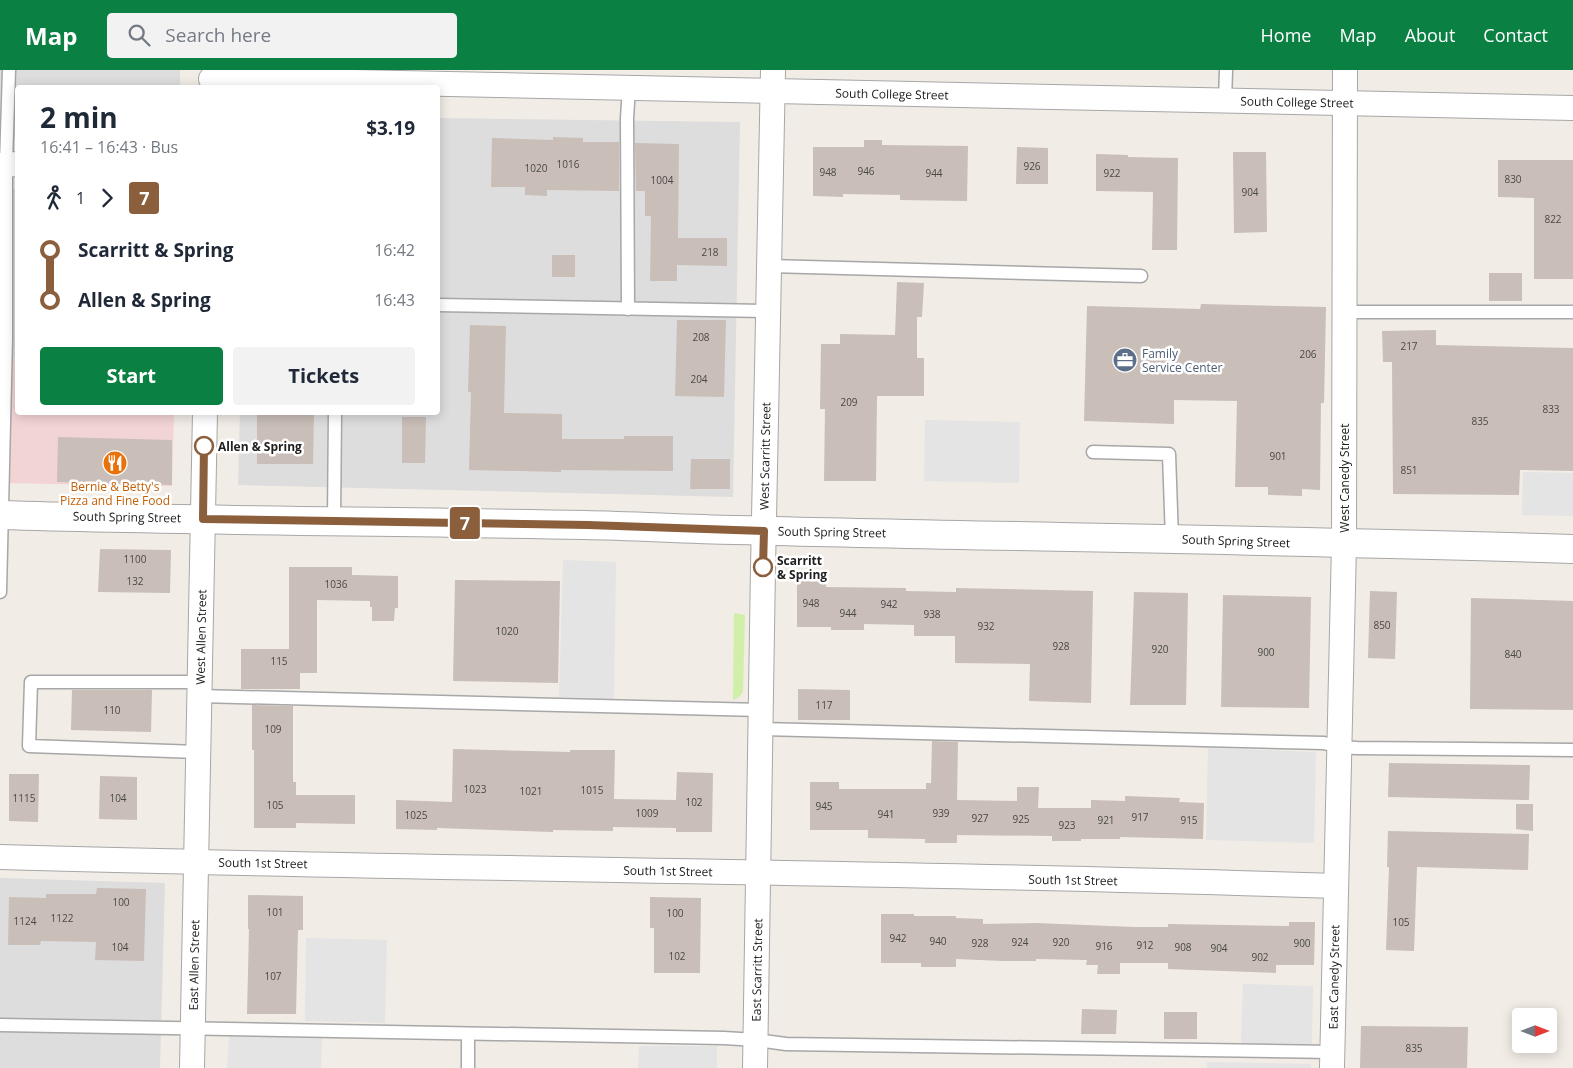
<!DOCTYPE html>
<html lang="en">
<head>
<meta charset="utf-8">
<style>
	body { margin:0; font-family:"Open Sans",sans-serif; background:#f2f2f3; color:#1f2937; height:100vh; display:flex; flex-direction:column; font-size:19px; white-space:nowrap }
	* { box-sizing:border-box; margin:0 }
	p { font-size:16px; color:#747a83 }
	.icon { flex:none; width:28px; height:28px; fill:none; stroke:currentColor; stroke-width:2; stroke-linecap:round; stroke-linejoin:round }
	.map { position:relative; flex:1; overflow:hidden }
	.side { position:absolute; left:15px; top:15px; width:425px; height:330px; display:flex; flex-direction:column; background:#fff; border-radius:5px; box-shadow:0 2px 12px #0003 }
	.side>* { flex:none }
	.badge { padding:0 10px; border-radius:4px; font-size:18px; line-height:32px }
	.needle { width:32px; rotate:90deg }
	.fabs { position:absolute; left:1512px; top:938px; display:grid; gap:10px }
	.fabs a { display:grid; place-items:center; width:45px; height:45px; border-radius:5px; background:#fff; box-shadow:0 2px 12px #0003; font-size:25px }
	.map>.badge { position:absolute; translate:-50% -50%; box-shadow:0 0 0 2px #fff }
	.legs { display:flex; align-items:center; gap:8px; height:55px; padding:0 25px; font-size:16px }
	.legs p { margin-inline-start:auto }
	.overview { display:flex; align-items:center; justify-content:space-between; height:85px; padding:0 25px }
	h1 { font-size:28px; font-weight:700; line-height:38px }
	.button { display:flex; gap:10px; margin-top:auto; padding:10px 25px }
	.button a { flex:1; height:58px; border-radius:5px; background:#0b8043; color:#fff; font-size:20px; font-weight:700; line-height:58px; text-align:center }
	.button a+a { background:#f2f2f3; color:#1f2937 }
	ul { padding:0 25px; list-style:none }
	li { display:flex; align-items:center; gap:18px; height:50px; font-size:19px }
	li i { display:grid; place-items:center; width:8px; height:100%; margin:0 6px; background:currentColor }
	li i::after { content:''; width:12px; height:12px; margin:-6px; border:4px solid; border-radius:50%; background:#fff }
	li p { margin-inline-start:auto }
	li:first-child i { background:linear-gradient(#0000 50%,currentColor 0) }
	li:last-child i { background:linear-gradient(currentColor 50%,#0000 0) }
	header { display:flex; align-items:center; gap:30px; box-sizing:border-box; height:70px; padding:0 25px; background:#0b8043; color:#fff }
	header strong { font-size:24px }
	nav { display:flex; gap:28px; margin-inline-start:auto; font-size:18px }
	.search { width:350px; height:45px; background:#f2f2f3; display:flex; align-items:center; gap:12px; box-sizing:border-box; padding:0 18px; border-radius:5px; color:#747a83; font-size:19px }
	.map>svg:first-child { display:block }
</style>
</head>
<body>
<header>
<strong>Map</strong>
<div class="search"><svg class="icon" aria-label="search" viewBox="0 0 24 24"><circle cx="10" cy="10" r="6"/><path d="M15 15l6 6"/></svg>Search here</div>
<nav><a>Home</a><a>Map</a><a>About</a><a>Contact</a></nav>
</header>
<div class="map">
<svg width="1573" height="998" viewBox="0 0 1573 998">
	<rect width="100%" height="100%" fill="#f1ece5"/>
	<g fill="#dedddd">
		<polygon points="0,0 180,0 180,17 18,18 17,68 0,68"/>
		<polygon points="438,48 740,52 733,427 238,415 240,343 438,342"/>
		<polygon points="0,119 17,119 17,289 0,290"/>
		<polygon points="0,808 165,813 160,998 0,998"/>
	</g>
	<polygon fill="#f3d4d5" points="17,289 18,342 174,343 172,416 0,413 0,290"/>
	<polygon fill="#d1efa8" points="734,543 745,545 743,622 738,628 733,630"/>
	<g fill="#e4e4e4">
		<polygon points="925,350 1020,352 1019,413 924,411"/>
		<polygon points="1523,402 1573,403 1573,446 1522,445"/>
		<polygon points="563,490 616,492 614,630 559,627"/>
		<polygon points="1208,678 1316,682 1314,773 1206,770"/>
		<polygon points="306,868 387,870 385,953 305,951"/>
		<polygon points="1243,914 1313,916 1312,974 1241,973"/>
		<polygon points="229,966 322,968 321,998 227,998"/>
		<polygon points="639,976 717,976 717,998 638,998"/>
		<polygon points="1207,992 1311,994 1311,998 1207,998"/>
	</g>
	<g fill="#c9beb8">
		<polygon points="553,67 583,68 583,72 619,72 619,121 547,120 547,126 525,125 525,117 491,117 492,68 553,70"/>
		<polygon points="864,70 882,70 882,75 968,76 967,131 900,130 900,125 843,124 843,127 813,126 813,77 864,77"/>
		<polygon points="635,73 679,74 678,168 727,168 727,196 677,195 677,211 650,211 651,146 645,146 645,121 636,121"/>
		<polygon points="1017,77 1048,78 1048,114 1016,114"/>
		<polygon points="1233,82 1266,82 1267,162 1234,163"/>
		<polygon points="1096,84 1128,85 1128,87 1178,88 1177,180 1152,180 1153,122 1096,121"/>
		<polygon points="1498,90 1573,90 1573,209 1534,209 1534,128 1498,127"/>
		<rect x="552" y="185" width="23" height="22"/>
		<rect x="1489" y="203" width="33" height="28"/>
		<polygon points="897,212 924,213 922,247 917,247 917,288 924,288 924,326 877,326 876,411 824,411 825,339 820,339 821,274 840,274 840,264 895,265"/>
		<polygon points="1201,234 1326,237 1324,333 1321,333 1320,420 1302,419 1302,426 1268,425 1268,417 1235,417 1237,331 1174,330 1174,354 1084,351 1087,236 1200,239"/>
		<polygon points="677,250 726,250 724,327 675,326"/>
		<polygon points="470,255 506,256 504,343 562,344 562,369 624,369 624,366 673,366 673,401 561,400 561,402 469,400 471,322 468,322"/>
		<polygon points="1436,260 1436,275 1573,278 1573,401 1520,400 1519,425 1393,424 1392,292 1383,292 1382,261"/>
		<polygon points="257,342 314,342 313,394 257,394"/>
		<polygon points="402,347 426,347 425,393 402,393"/>
		<polygon points="58,367 172,370 172,415 57,412"/>
		<polygon points="691,389 730,389 730,419 690,419"/>
		<polygon points="100,479 171,480 170,523 98,522"/>
		<polygon points="289,497 352,497 352,505 398,506 398,538 395,538 394,551 372,551 372,537 370,537 370,531 317,530 317,603 300,603 300,619 241,619 241,579 289,579"/>
		<polygon points="455,510 560,511 558,613 453,611"/>
		<polygon points="797,510 826,510 826,517 906,518 906,521 956,522 956,518 1093,521 1091,633 1029,631 1030,594 955,593 955,566 914,566 914,555 864,554 864,560 831,560 831,557 797,557"/>
		<polygon points="1370,521 1397,522 1395,589 1368,588"/>
		<polygon points="1134,522 1188,523 1186,635 1130,635"/>
		<polygon points="1223,525 1311,527 1309,638 1221,637"/>
		<polygon points="1471,528 1573,531 1573,640 1470,639"/>
		<polygon points="798,619 850,620 850,650 798,650"/>
		<polygon points="72,620 152,620 151,662 71,660"/>
		<polygon points="252,635 293,636 293,712 296,712 296,725 355,725 355,754 296,753 296,758 254,758 254,680 252,680"/>
		<polygon points="932,671 958,672 957,730 1017,731 1017,717 1039,717 1038,738 1091,738 1091,730 1125,731 1125,726 1180,728 1179,732 1204,733 1203,769 1120,767 1120,769 1081,769 1081,771 1052,771 1052,766 957,765 957,773 925,773 925,769 868,768 868,760 810,760 810,712 839,712 839,719 926,719 926,713 931,713"/>
		<polygon points="453,679 570,682 570,680 615,680 614,729 676,730 677,702 713,703 712,762 676,762 676,758 613,757 613,761 553,760 553,762 437,758 437,760 396,759 396,730 452,732"/>
		<polygon points="1389,693 1530,695 1529,730 1388,727"/>
		<polygon points="9,704 39,704 38,752 9,751"/>
		<polygon points="100,706 137,707 137,750 99,749"/>
		<polygon points="1516,734 1533,734 1533,761 1516,759"/>
		<polygon points="1388,761 1529,764 1528,800 1417,797 1414,881 1386,880 1389,797 1387,797"/>
		<polygon points="97,818 146,819 144,891 95,890 96,872 41,871 40,875 8,875 9,827 46,828 46,824 96,824"/>
		<polygon points="248,825 303,826 303,860 298,860 296,944 247,944 249,859 248,859"/>
		<polygon points="650,827 701,828 700,903 654,903 654,858 650,858"/>
		<polygon points="881,844 914,844 914,846 956,846 956,848 983,849 983,854 1036,853 1134,857 1168,857 1168,854 1289,856 1289,852 1315,852 1314,895 1276,895 1276,903 1168,899 1168,893 1120,893 1120,904 1097,904 1098,895 1086,895 1087,890 1036,889 1036,891 1004,891 956,889 956,897 921,897 921,893 881,893"/>
		<polygon points="1082,939 1117,940 1116,964 1081,964"/>
		<rect x="1164" y="942" width="33" height="27"/>
		<polygon points="1361,956 1468,957 1467,998 1360,998"/>
	</g>
	<g fill="none" stroke-linecap="round" stroke-linejoin="round">
		<defs>
			<g id="service">
				<polyline points="1225,31 1226,0"/>
				<polyline points="769,196 1141,206"/>
				<polyline points="438,235 768,241"/>
				<polyline points="628,239 627,48 629,18"/>
				<polyline points="1344,242 1573,242"/>
				<polyline points="1093,382 1169,384 1172,469"/>
				<polyline points="334,451 335,342"/>
				<polyline points="0,522 6,269 6,95 9,0"/>
				<polyline points="199,626 761,640"/>
				<polyline points="761,659 1324,673 1339,677 1357,678 1573,680"/>
				<polyline points="198,682 29,676 31,612 199,612"/>
				<polyline points="0,955 724,968 756,970 786,974 1332,982"/>
				<polyline points="468,998 468,964"/>
			</g>
			<g id="minor">
				<polyline points="211,9 1573,38"/>
				<polyline points="0,95 18,94"/>
				<path d="M0 787C445 800 891 801 1336 816"/>
				<polyline points="192,998 205,342"/>
				<polyline points="755,998 763,498 773,0"/>
				<polyline points="1332,998 1344,474 1345,0"/>
			</g>
			<path id="tertiary" d="M0 445C195 451 390 451 585 455 635 456 685 459 735 460 1014 467 1294 470 1573 479"/>
		</defs>
		<use href="#service" stroke="#a7a7a7" stroke-width="15"/>
		<use href="#minor" stroke="#a7a7a7" stroke-width="26"/>
		<use href="#tertiary" stroke="#a7a7a7" stroke-width="30"/>
		<use href="#service" stroke="#fff" stroke-width="12"/>
		<use href="#minor" stroke="#fff" stroke-width="24"/>
		<use href="#tertiary" stroke="#fff" stroke-width="28"/>
	</g>
	<g fill="none" stroke-linecap="round" stroke-linejoin="round">
		<defs>
			<polyline id="line-1" points="204,376 203,449 588,455 764,461 763,497"/>
		</defs>
		<use href="#line-1" stroke="#fff" stroke-width="11"/>
		<use href="#line-1" stroke="#8b5e3c" stroke-width="8"/>
	</g>
	<defs>
		<symbol id="office-disc" viewBox="-11 -11 22 22"><circle r="9.5" fill="#5c6f8a" stroke="#fff"/><path d="M-6-3h4V-5.5h4V-3h4V5H-6ZM-1-4.5V-3h2v-1.5ZM-6 0V1H6V0Z" fill="#fff"/></symbol>
		<symbol id="restaurant-disc" viewBox="-11 -11 22 22"><circle r="9.5" fill="#e8710a" stroke="#fff"/><path d="M-5-6h1v4h1v-4h1v4h1v-4h1v5L-1.5 .5V6h-2V.5L-5-1ZM5-6V6H3V1.5H1.5Q1.5-4 5-6Z" fill="#fff"/></symbol>
	</defs>
	<g fill-rule="evenodd">
		<use href="#office-disc" x="1111" y="276" width="28" height="28"/>
		<use href="#restaurant-disc" x="101" y="379" width="28" height="28"/>
	</g>
	<g fill="#fff" stroke="#8b5e3c" stroke-width="2.5">
		<circle cx="204" cy="376" r="9"/>
		<circle cx="763" cy="497" r="9"/>
	</g>
	<g text-anchor="middle" dominant-baseline="central" stroke-width="5" stroke-linejoin="round" paint-order="stroke">
		<g font-size="10" fill="#4a4846">
			<text x="568" y="94">1016</text>
			<text x="1032" y="96">926</text>
			<text x="536" y="98">1020</text>
			<text x="866" y="101">946</text>
			<text x="828" y="102">948</text>
			<text x="934" y="103">944</text>
			<text x="1112" y="103">922</text>
			<text x="1513" y="109">830</text>
			<text x="662" y="110">1004</text>
			<text x="1250" y="122">904</text>
			<text x="1553" y="149">822</text>
			<text x="710" y="182">218</text>
			<text x="701" y="267">208</text>
			<text x="1409" y="276">217</text>
			<text x="1308" y="284">206</text>
			<text x="699" y="309">204</text>
			<text x="849" y="332">209</text>
			<text x="1551" y="339">833</text>
			<text x="1480" y="351">835</text>
			<text x="1278" y="386">901</text>
			<text x="1409" y="400">851</text>
			<text x="135" y="489">1100</text>
			<text x="135" y="511">132</text>
			<text x="336" y="514">1036</text>
			<text x="811" y="533">948</text>
			<text x="889" y="534">942</text>
			<text x="848" y="543">944</text>
			<text x="932" y="544">938</text>
			<text x="1382" y="555">850</text>
			<text x="986" y="556">932</text>
			<text x="507" y="561">1020</text>
			<text x="1061" y="576">928</text>
			<text x="1160" y="579">920</text>
			<text x="1266" y="582">900</text>
			<text x="1513" y="584">840</text>
			<text x="279" y="591">115</text>
			<text x="824" y="635">117</text>
			<text x="112" y="640">110</text>
			<text x="273" y="659">109</text>
			<text x="475" y="719">1023</text>
			<text x="592" y="720">1015</text>
			<text x="531" y="721">1021</text>
			<text x="24" y="728">1115</text>
			<text x="118" y="728">104</text>
			<text x="694" y="732">102</text>
			<text x="275" y="735">105</text>
			<text x="824" y="736">945</text>
			<text x="647" y="743">1009</text>
			<text x="941" y="743">939</text>
			<text x="886" y="744">941</text>
			<text x="416" y="745">1025</text>
			<text x="1140" y="747">917</text>
			<text x="980" y="748">927</text>
			<text x="1021" y="749">925</text>
			<text x="1106" y="750">921</text>
			<text x="1189" y="750">915</text>
			<text x="1067" y="755">923</text>
			<text x="121" y="832">100</text>
			<text x="275" y="842">101</text>
			<text x="675" y="843">100</text>
			<text x="62" y="848">1122</text>
			<text x="25" y="851">1124</text>
			<text x="1401" y="852">105</text>
			<text x="898" y="868">942</text>
			<text x="938" y="871">940</text>
			<text x="1020" y="872">924</text>
			<text x="1061" y="872">920</text>
			<text x="980" y="873">928</text>
			<text x="1302" y="873">900</text>
			<text x="1145" y="875">912</text>
			<text x="1104" y="876">916</text>
			<text x="120" y="877">104</text>
			<text x="1183" y="877">908</text>
			<text x="1219" y="878">904</text>
			<text x="677" y="886">102</text>
			<text x="1260" y="887">902</text>
			<text x="273" y="906">107</text>
			<text x="1414" y="978">835</text>
		</g>
		<g font-size="12" fill="#202020" stroke="#fff">
			<text transform="translate(892 24) rotate(1)">South College Street</text>
			<text transform="translate(1297 32) rotate(1)">South College Street</text>
			<text transform="translate(765 386) rotate(-89)">West Scarritt Street</text>
			<text transform="translate(1344 408) rotate(-90)">West Canedy Street</text>
			<text transform="translate(127 447) rotate(1)">South Spring Street</text>
			<text transform="translate(832 462) rotate(1)">South Spring Street</text>
			<text transform="translate(1236 471) rotate(2)">South Spring Street</text>
			<text transform="translate(201 567) rotate(-89)">West Allen Street</text>
			<text transform="translate(263 793) rotate(1)">South 1st Street</text>
			<text transform="translate(668 801) rotate(1)">South 1st Street</text>
			<text transform="translate(1073 810) rotate(1)">South 1st Street</text>
			<text transform="translate(194 895) rotate(-89)">East Allen Street</text>
			<text transform="translate(757 900) rotate(-89)">East Scarritt Street</text>
			<text transform="translate(1334 907) rotate(-89)">East Canedy Street</text>
		</g>
		<g font-size="12" fill="#4e5e75" stroke="#fff" text-anchor="start">
			<text x="1142" y="283">Family<tspan x="1142" dy="14">Service Center</tspan></text>
		</g>
		<g font-size="12" font-weight="bold" fill="#202020" stroke="#fff" text-anchor="start">
			<text x="218" y="376">Allen &amp; Spring</text>
			<text x="777" y="490">Scarritt<tspan x="777" dy="14">&amp; Spring</tspan></text>
		</g>
		<g font-size="12" fill="#c56008" stroke="#fff">
			<text x="115" y="416">Bernie &amp; Betty's<tspan x="115" dy="14">Pizza and Fine Food</tspan></text>
		</g>
	</g>
</svg>
<div class="fabs">
<a><svg class="needle" viewBox="-14 -14 28 28"><path d="M0-13l5 13h-10z" fill="#e53935"/><path d="M0 13l5-13h-10z" fill="#747a83"/></svg></a>
</div>
<b class="badge" style="left:465px;top:453px;background:#8b5e3c;color:#fff">7</b>
<section class="side">
<div class="overview"><div><h1>2 min</h1><p>16:41 – 16:43 · Bus</p></div><b>$3.19</b></div>
<div class="legs"><svg class="icon" aria-label="walk" viewBox="0 0 24 24"><circle cx="13" cy="4" r="2"/><path d="M13 8l-2 6 4 7M11 14l-3 7M7 12l3-4h3l4 4"/></svg>1<svg class="icon" aria-label="forward" viewBox="0 0 24 24"><path d="M9 5l7 7-7 7"/></svg><b class="badge" style="background:#8b5e3c;color:#fff">7</b></div>
<ul>
<li><i style="color:#8b5e3c"></i><b>Scarritt &amp; Spring</b><p>16:42</p></li>
<li><i style="color:#8b5e3c"></i><b>Allen &amp; Spring</b><p>16:43</p></li>
</ul>
<div class="button"><a>Start</a><a>Tickets</a></div>
</section>
</div>
</body>
</html>
